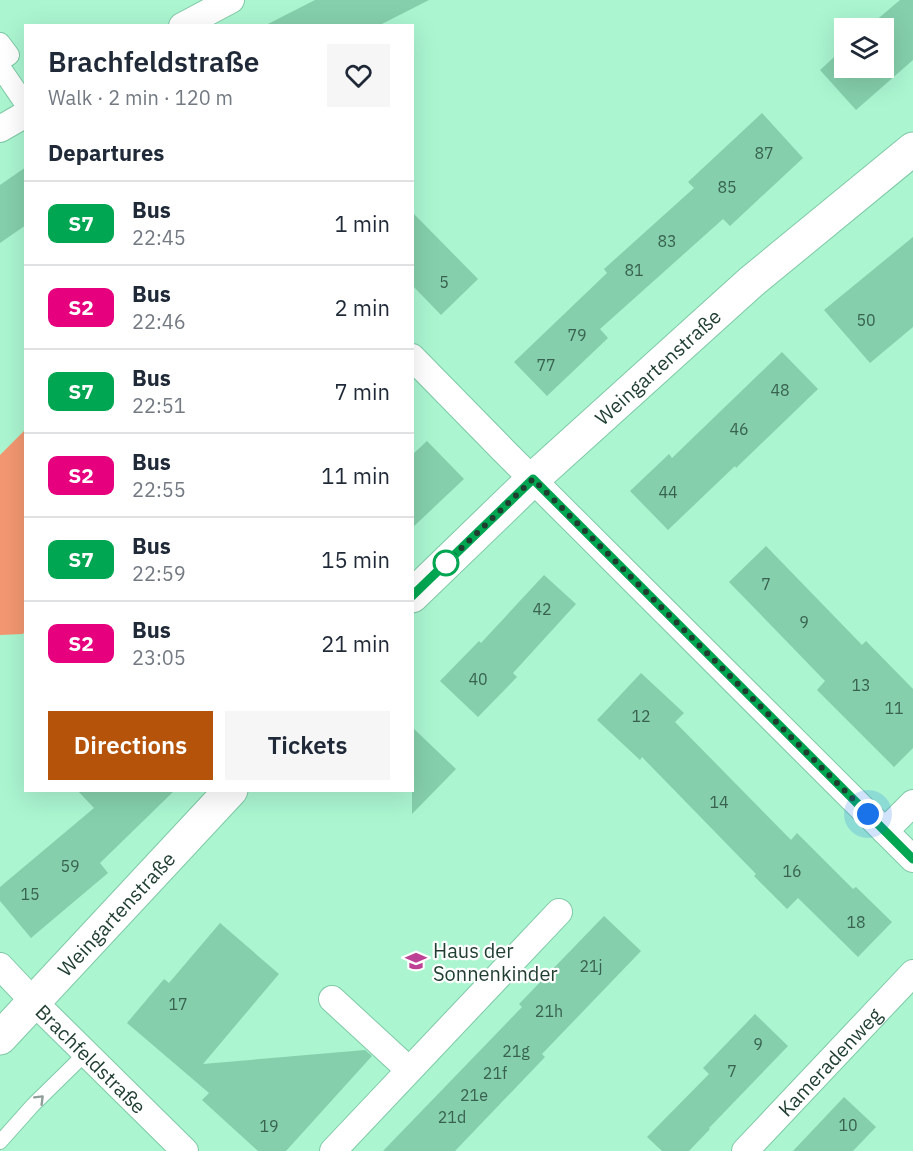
<!DOCTYPE html>
<html lang="en">
<head>
<meta charset="utf-8">
<style>
	body { margin:0; font-family:"IBM Plex Sans",sans-serif; background:#f6f6f7; color:#1f2937; height:100vh; display:flex; flex-direction:column; font-size:22px; white-space:nowrap }
	* { box-sizing:border-box; margin:0 }
	p { font-size:20px; color:#747a83 }
	.icon { flex:none; width:33px; height:33px; fill:none; stroke:currentColor; stroke-width:2; stroke-linecap:round; stroke-linejoin:round }
	.map { position:relative; flex:1; overflow:hidden }
	.sheet { position:absolute; left:24px; top:24px; width:390px; height:768px; display:flex; flex-direction:column; background:#fff; border-radius:0px; box-shadow:0 6px 24px #0002 }
	.sheet>* { flex:none }
	.badge { padding:0 12px; border-radius:9px; font-size:21px; line-height:39px }
	.controls { position:absolute; left:834px; top:18px; display:grid; gap:12px }
	.controls a { display:grid; place-items:center; width:60px; height:60px; border-radius:0px; background:#fff; box-shadow:0 6px 24px #0002; font-size:30px }
	.you { position:absolute; width:30px; height:30px; margin:-15px; border:4px solid #fff; border-radius:50%; background:#1a73e8; box-shadow:0 0 0 9px #1a73e833 }
	.map>.badge { position:absolute; translate:-50% -50%; box-shadow:0 0 0 3px #fff }
	h2 { padding:0 24px; font-size:22px; line-height:54px }
	.round { display:grid; place-items:center; flex:none; width:63px; height:63px; border-radius:0px; background:#f6f6f7 }
	.summary { display:flex; align-items:center; justify-content:space-between; height:102px; padding:0 24px }
	h1 { font-size:28px; font-weight:600; line-height:45px }
	.button { display:flex; gap:12px; margin-top:auto; padding:12px 24px }
	.button a { flex:1; height:69px; border-radius:0px; background:#b45309; color:#fff; font-size:24px; font-weight:600; line-height:69px; text-align:center }
	.button a+a { background:#f6f6f7; color:#1f2937 }
	ul { padding:0; list-style:none }
	li { display:flex; align-items:center; gap:18px; height:84px; padding:0 24px; border-top:2px solid #e0e1e3 }
	li div { flex:1 }
	li b { display:block; font-size:22px }
	li em { font-style:normal }
	li .badge { min-width:66px; font-weight:700; text-align:center }
	.map>svg:first-child { display:block }
</style>
</head>
<body>
<div class="map">
<svg width="913" height="1151" viewBox="0 0 913 1151">
	<rect width="100%" height="100%" fill="#abf5d1"/>
	<polygon fill="#f29771" points="25,430 25,631 23,634 0,635 0,455"/>
	<g fill="#85cfac">
		<polygon points="315,0 429,0 378,26 264,26"/>
		<polygon points="900,0 913,0 913,60 856,110 820,70 844,48 844,68 884,68 884,28 867,28"/>
		<polygon points="762,113 803,158 730,226 723,219 600,329 608,338 547,396 514,362 607,273 604,269 694,188 688,182"/>
		<polygon points="26,167 26,225 0,243 0,185"/>
		<polygon points="412,212 478,279 441,315 412,285"/>
		<polygon points="913,237 913,327 870,363 824,310"/>
		<polygon points="782,352 818,389 736,468 735,466 668,530 630,491 669,454 672,458"/>
		<polygon points="427,441 464,479 412,528 412,455"/>
		<polygon points="766,546 862,645 866,641 913,689 913,748 894,767 817,690 825,681 729,582"/>
		<polygon points="544,575 576,604 513,673 517,677 478,717 440,681 479,641 481,643"/>
		<polygon points="641,673 684,713 675,722 791,840 797,833 853,889 856,887 892,922 858,957 798,898 787,909 754,876 756,874 642,757 640,760 597,720"/>
		<polygon points="412,727 456,769 412,814"/>
		<polygon points="77,790 175,790 100,863 108,873 31,938 0,901 0,887 94,808"/>
		<polygon points="604,916 641,951 542,1054 545,1057 455,1151 383,1151 522,1007 519,1004"/>
		<polygon points="220,923 279,974 203,1064 365,1050 372,1056 286,1151 258,1151 202,1100 209,1093 127,1023 164,979 169,983"/>
		<polygon points="755,1014 788,1046 709,1128 710,1129 689,1151 662,1151 647,1137 709,1074 703,1068"/>
		<polygon points="844,1097 876,1127 853,1151 793,1151"/>
	</g>
	<g fill="none" stroke-linecap="round" stroke-linejoin="round">
		<defs>
			<polyline id="service" points="0,1142 33,1105 86,1053"/>
			<g id="pedestrian">
				<polyline points="0,43 9,55 0,61"/>
				<polyline points="0,67 26,105"/>
			</g>
			<g id="minor">
				<polyline points="182,26 231,0"/>
				<polyline points="0,129 26,114"/>
				<polyline points="412,357 504,451 913,859"/>
				<polyline points="885,831 913,803"/>
				<path id="s1" d="M0 966 33 1001 185 1151"/>
				<polyline points="332,999 409,1070"/>
				<polyline points="333,1151 559,912"/>
				<path id="s2" d="M745 1151 913 973"/>
			</g>
			<g id="tertiary">
				<path id="s3" d="M412 596 533 479 751 282 913 149"/>
				<path id="s4" d="M0 1038 231 790"/>
			</g>
		</defs>
		<use href="#service" stroke="#7fc9a6" stroke-width="16"/>
		<use href="#pedestrian" stroke="#7fc9a6" stroke-width="22"/>
		<use href="#minor" stroke="#7fc9a6" stroke-width="28"/>
		<use href="#tertiary" stroke="#7fc9a6" stroke-width="35"/>
		<use href="#service" stroke="#fff" stroke-width="14"/>
		<use href="#pedestrian" stroke="#fff" stroke-width="20"/>
		<use href="#minor" stroke="#fff" stroke-width="26"/>
		<use href="#tertiary" stroke="#fff" stroke-width="33"/>
	</g>
	<defs><path id="oneway-chevron" d="M-2-3.5L2.5 0L-2 3.5" fill="none" stroke-width="1.6" stroke-linecap="round" stroke-linejoin="round" transform="scale(1.5)"/></defs>
	<use stroke="#8f9e98" href="#oneway-chevron" transform="translate(40 1099) rotate(-45)"/>
	<g fill="none" stroke-linecap="round" stroke-linejoin="round">
		<defs>
			<polyline id="line" points="412,596 533,479 913,859"/>
		</defs>
		<use href="#line" stroke="#fff" stroke-width="14"/>
		<use href="#line" stroke="#00a651" stroke-width="9"/>
		<polyline stroke="#1f3e30" stroke-width="6" stroke-dasharray="0 10.8" points="446,563 533,479 868,814"/>
	</g>
	<defs>
		<symbol id="school-bare" viewBox="-9 -9 18 18"><path d="M0-5L7-2L0 1L-7-2ZM-4 1L0 2.5L4 1V4Q0 6-4 4Z" fill="#bd4295" stroke="#fff" stroke-width="2.5" paint-order="stroke"/></symbol>
	</defs>
	<g fill-rule="evenodd">
		<use href="#school-bare" x="401" y="946" width="30" height="30"/>
	</g>
	<circle fill="#fff" stroke="#00a651" stroke-width="3" cx="446" cy="563" r="12"/>
	<g text-anchor="middle" dominant-baseline="central" stroke-width="4.5" stroke-linejoin="round" paint-order="stroke">
		<g font-size="16" fill="#38624f">
			<text x="764" y="153">87</text>
			<text x="727" y="187">85</text>
			<text x="667" y="241">83</text>
			<text x="634" y="270">81</text>
			<text x="444" y="282">5</text>
			<text x="866" y="320">50</text>
			<text x="577" y="335">79</text>
			<text x="546" y="365">77</text>
			<text x="780" y="390">48</text>
			<text x="739" y="429">46</text>
			<text x="668" y="492">44</text>
			<text x="766" y="584">7</text>
			<text x="542" y="609">42</text>
			<text x="804" y="622">9</text>
			<text x="478" y="679">40</text>
			<text x="861" y="685">13</text>
			<text x="894" y="708">11</text>
			<text x="641" y="716">12</text>
			<text x="719" y="802">14</text>
			<text x="70" y="866">59</text>
			<text x="792" y="871">16</text>
			<text x="30" y="894">15</text>
			<text x="856" y="922">18</text>
			<text x="591" y="966">21j</text>
			<text x="178" y="1004">17</text>
			<text x="549" y="1011">21h</text>
			<text x="758" y="1044">9</text>
			<text x="516" y="1051">21g</text>
			<text x="732" y="1071">7</text>
			<text x="495" y="1073">21f</text>
			<text x="474" y="1095">21e</text>
			<text x="452" y="1117">21d</text>
			<text x="848" y="1125">10</text>
			<text x="269" y="1126">19</text>
		</g>
		<g font-size="20" fill="#1f3e30" stroke="#fff">
			<text stroke="none"><textPath href="#s3" startOffset="336">Weingartenstraße</textPath></text>
			<text stroke="none"><textPath href="#s4" startOffset="170">Weingartenstraße</textPath></text>
			<text stroke="none"><textPath href="#s1" startOffset="130">Brachfeldstraße</textPath></text>
			<text stroke="none"><textPath href="#s2" startOffset="123">Kameradenweg</textPath></text>
		</g>
		<g font-size="20" fill="#1f3e30" stroke="#fff" text-anchor="start">
			<text x="433" y="950">Haus der<tspan x="433" dy="23">Sonnenkinder</tspan></text>
		</g>
	</g>
</svg>
<div class="controls">
<a><svg class="icon" aria-label="layers" viewBox="0 0 24 24"><path d="M12 4l9 5-9 5-9-5zM3 14l9 5 9-5"/></svg></a>
</div>
<div class="you" style="left:868px;top:814px"></div>
<section class="sheet">
<div class="summary"><div><h1>Brachfeldstraße</h1><p>Walk · 2 min · 120 m</p></div><a class="round"><svg class="icon" aria-label="heart" viewBox="0 0 24 24"><path d="M12 20l-8-8c-3-5 5-10 8-4 3-6 11-1 8 4z"/></svg></a></div>
<h2>Departures</h2>
<ul>
<li><span class="badge" style="background:#00a651;color:#fff">S7</span><div><b>Bus</b><p>22:45</p></div><em>1 min</em></li>
<li><span class="badge" style="background:#e6007e;color:#fff">S2</span><div><b>Bus</b><p>22:46</p></div><em>2 min</em></li>
<li><span class="badge" style="background:#00a651;color:#fff">S7</span><div><b>Bus</b><p>22:51</p></div><em>7 min</em></li>
<li><span class="badge" style="background:#e6007e;color:#fff">S2</span><div><b>Bus</b><p>22:55</p></div><em>11 min</em></li>
<li><span class="badge" style="background:#00a651;color:#fff">S7</span><div><b>Bus</b><p>22:59</p></div><em>15 min</em></li>
<li><span class="badge" style="background:#e6007e;color:#fff">S2</span><div><b>Bus</b><p>23:05</p></div><em>21 min</em></li>
</ul>
<div class="button"><a>Directions</a><a>Tickets</a></div>
</section>
</div>
</body>
</html>
